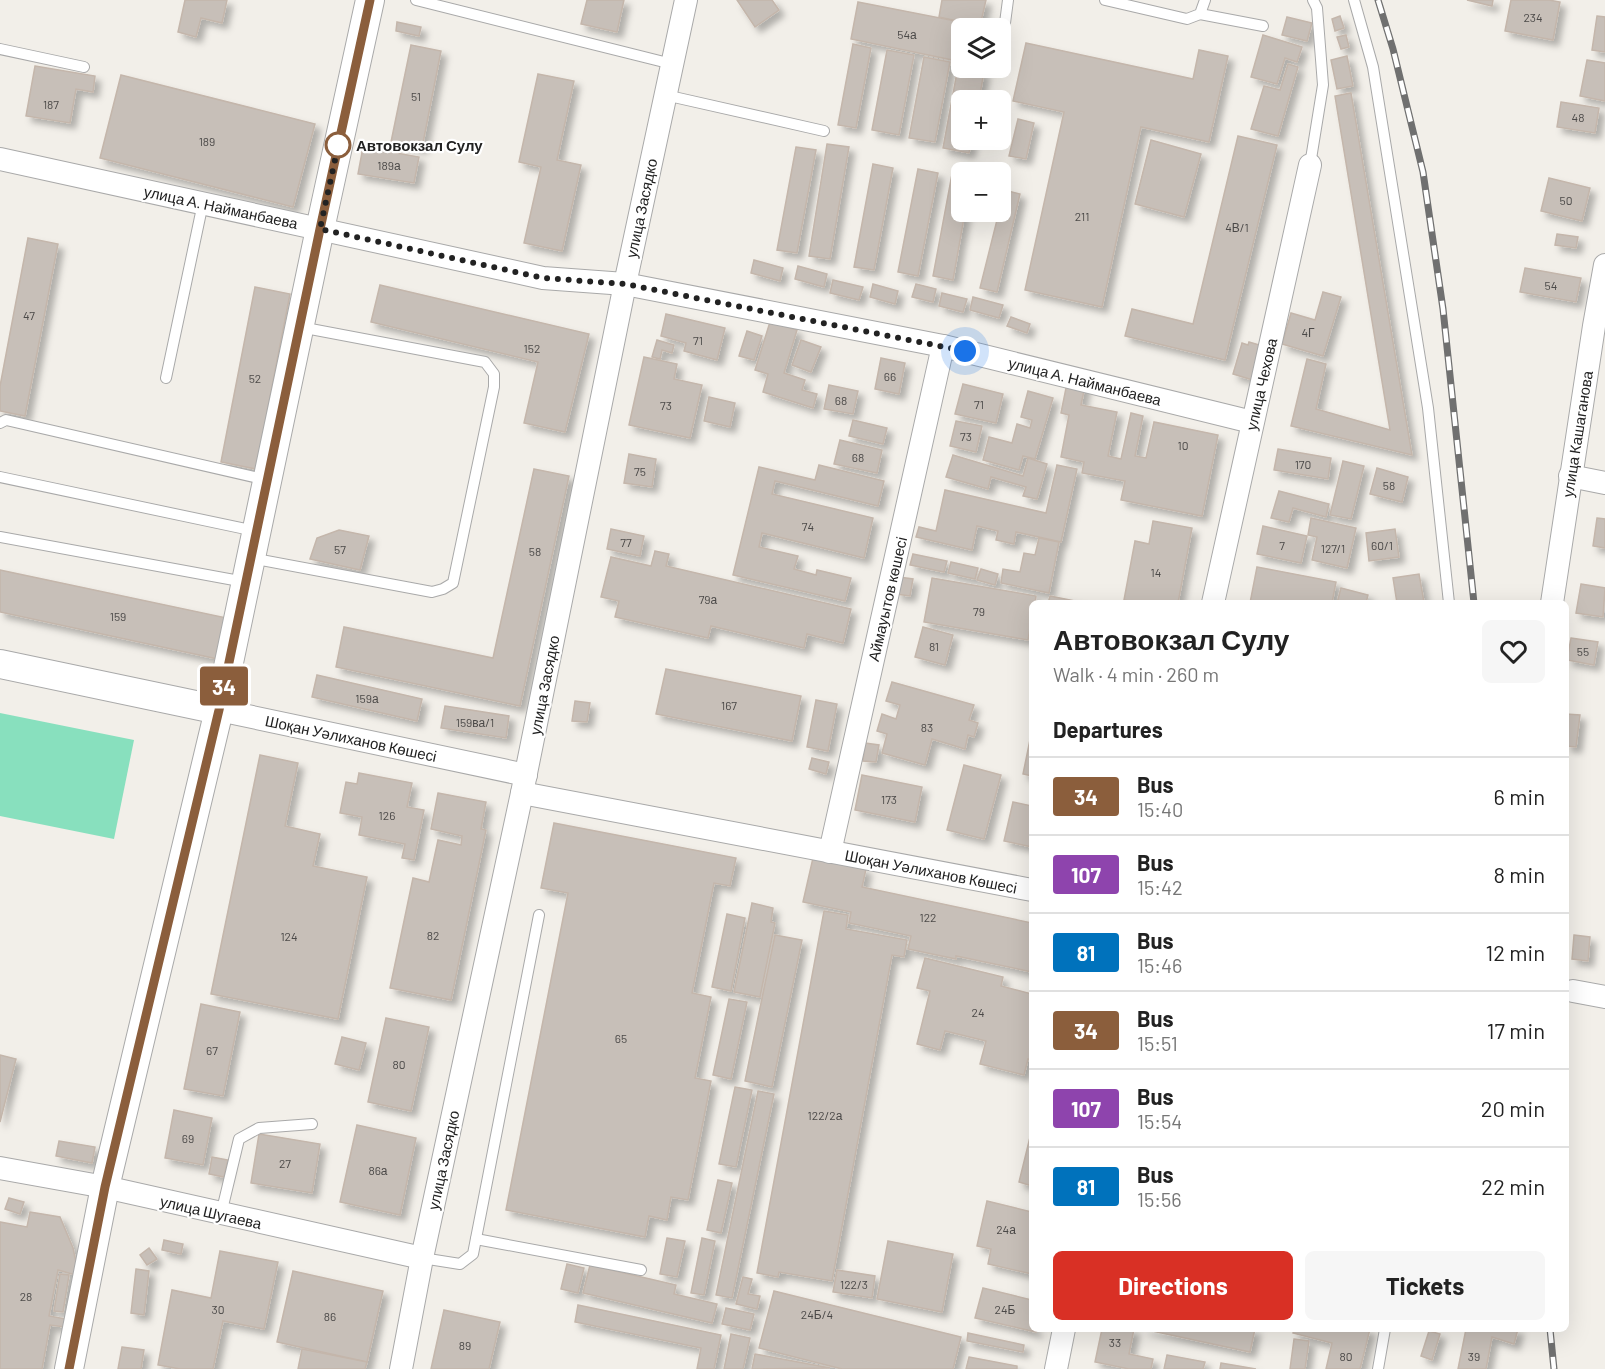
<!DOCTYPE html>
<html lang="en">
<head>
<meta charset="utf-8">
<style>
	body { margin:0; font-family:Barlow,sans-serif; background:#f6f6f6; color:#222; height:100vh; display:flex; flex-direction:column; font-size:22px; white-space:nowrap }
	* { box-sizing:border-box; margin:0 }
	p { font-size:20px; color:#767676 }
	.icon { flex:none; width:33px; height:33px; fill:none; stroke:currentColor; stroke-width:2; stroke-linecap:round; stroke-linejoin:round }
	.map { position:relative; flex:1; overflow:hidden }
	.side { position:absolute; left:1029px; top:600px; width:540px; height:732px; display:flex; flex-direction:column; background:#fff; border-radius:9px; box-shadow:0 6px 24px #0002 }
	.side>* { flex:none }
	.badge { padding:0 12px; border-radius:4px; font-size:21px; line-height:39px }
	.buttons { position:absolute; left:951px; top:18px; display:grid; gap:12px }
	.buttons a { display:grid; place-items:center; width:60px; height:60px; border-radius:9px; background:#fff; box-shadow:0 6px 24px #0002; font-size:30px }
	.you { position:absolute; width:30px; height:30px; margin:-15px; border:4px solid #fff; border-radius:50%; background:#1a73e8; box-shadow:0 0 0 9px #1a73e833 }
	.map>.badge { position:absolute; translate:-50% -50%; box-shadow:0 0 0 3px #fff }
	h2 { padding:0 24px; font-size:22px; line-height:54px }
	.round { display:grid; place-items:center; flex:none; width:63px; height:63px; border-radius:9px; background:#f6f6f6 }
	.headline { display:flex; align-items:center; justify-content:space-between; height:102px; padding:0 24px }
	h1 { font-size:28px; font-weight:700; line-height:45px }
	.action { display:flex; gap:12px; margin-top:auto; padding:12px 24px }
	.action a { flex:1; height:69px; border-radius:9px; background:#d93025; color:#fff; font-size:24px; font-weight:700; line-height:69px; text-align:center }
	.action a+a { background:#f6f6f6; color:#222 }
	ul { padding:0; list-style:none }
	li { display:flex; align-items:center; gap:18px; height:78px; padding:0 24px; border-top:2px solid #e0e0e0 }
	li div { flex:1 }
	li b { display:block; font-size:22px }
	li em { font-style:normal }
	li .badge { min-width:66px; font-weight:700; text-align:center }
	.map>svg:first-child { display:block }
</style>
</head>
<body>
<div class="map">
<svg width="1605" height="1369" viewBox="0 0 1605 1369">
	<defs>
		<filter id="shadow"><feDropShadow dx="5.5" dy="5.5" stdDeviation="3" flood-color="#0004"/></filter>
	</defs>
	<rect width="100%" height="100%" fill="#f2efe9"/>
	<polygon fill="#88e0be" points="0,713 134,740 114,839 0,816"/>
	<g fill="#c7bfb8" stroke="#c4b6ab" stroke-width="1.5" filter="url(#shadow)">
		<polygon points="185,0 227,0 222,23 201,18 196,37 178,32"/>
		<polygon points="587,0 624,0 617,32 581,24"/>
		<polygon points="737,0 772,0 779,10 755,27"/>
		<polygon points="942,0 986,0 980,26 939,17"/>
		<polygon points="1467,0 1493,0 1492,6"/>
		<polygon points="1511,0 1549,0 1560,2 1553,40 1505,31"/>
		<polygon points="858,2 971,24 970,28 962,28 962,62 851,39"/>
		<polygon points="1340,16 1344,28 1335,31 1332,19"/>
		<polygon points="1597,16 1605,17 1605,52 1592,50"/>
		<polygon points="1287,17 1312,23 1307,41 1282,35"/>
		<polygon points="397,22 421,27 419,36 396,31"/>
		<polygon points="1263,35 1302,47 1297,62 1285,58 1277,84 1251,77"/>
		<polygon points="1346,35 1349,47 1341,49 1337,37"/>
		<polygon points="1026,43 1193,79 1199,50 1228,56 1209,142 1141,127 1102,307 1025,290 1064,112 1013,101"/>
		<polygon points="853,44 871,48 856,128 838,125"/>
		<polygon points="411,45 441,51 422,148 391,142"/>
		<polygon points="887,50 914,55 899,135 872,130"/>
		<polygon points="1347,56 1353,86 1337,89 1331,60"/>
		<polygon points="924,57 950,62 935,142 909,138"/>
		<polygon points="1587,60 1605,63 1605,101 1580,96"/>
		<polygon points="1288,64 1298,67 1278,136 1251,129 1264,86 1280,90"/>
		<polygon points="35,66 95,76 93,92 76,89 70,123 26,116"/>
		<polygon points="958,67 984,72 979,100 962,100 962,140 972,140 969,153 943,148"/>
		<polygon points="538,74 574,81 557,160 581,165 562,251 524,243 541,167 519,162"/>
		<polygon points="121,75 315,124 293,207 100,158"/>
		<polygon points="1351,93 1412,455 1291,426 1307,359 1326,364 1316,409 1390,430 1335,96"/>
		<polygon points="1561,102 1599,108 1595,133 1557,127"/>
		<polygon points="1018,119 1034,123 1026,159 1009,156"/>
		<polygon points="1238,136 1277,145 1225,360 1125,336 1132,309 1193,324"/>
		<polygon points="1151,140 1201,154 1184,217 1135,204"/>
		<polygon points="827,144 849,147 830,259 809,256"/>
		<polygon points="363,147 419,157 414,183 358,174"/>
		<polygon points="796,147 816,150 797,253 777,250"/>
		<polygon points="873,164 893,168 874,270 854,267"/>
		<polygon points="918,169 938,173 918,276 898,272"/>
		<polygon points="952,174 962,175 962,212 965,212 953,280 933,276"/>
		<polygon points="1549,178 1590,188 1582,221 1541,211"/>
		<polygon points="1004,190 1020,194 997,292 980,288 999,212 1000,212"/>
		<polygon points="1557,234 1578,237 1576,248 1555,245"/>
		<polygon points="28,238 58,244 25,416 0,411 0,386"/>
		<polygon points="754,260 783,268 780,281 751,273"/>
		<polygon points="798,266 827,274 824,287 795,279"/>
		<polygon points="1525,268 1581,278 1576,302 1520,292"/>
		<polygon points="833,280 863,287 859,300 830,293"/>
		<polygon points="873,284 898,291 895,304 870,297"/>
		<polygon points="916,284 936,289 933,302 912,297"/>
		<polygon points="380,285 589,334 565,432 524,423 538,362 371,322"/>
		<polygon points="255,287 290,294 256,469 221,462"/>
		<polygon points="1323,292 1341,297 1323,356 1282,344 1291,313 1315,320"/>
		<polygon points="942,293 967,299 963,312 939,306"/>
		<polygon points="973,297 1003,305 999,318 970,310"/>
		<polygon points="666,314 725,328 717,360 684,351 686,343 661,336"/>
		<polygon points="1011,317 1030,324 1027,333 1007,326"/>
		<polygon points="770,322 797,330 784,373 805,380 802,390 817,394 813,408 763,392 768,374 755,370"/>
		<polygon points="747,331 762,336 754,360 739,356"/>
		<polygon points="657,340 674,345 672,353 662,350 660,359 652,357"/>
		<polygon points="801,340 821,347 811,372 792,365"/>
		<polygon points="1249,342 1266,347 1256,381 1233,374 1242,343 1248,345"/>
		<polygon points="644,357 677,364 674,379 702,385 690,438 629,425"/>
		<polygon points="881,358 905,363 899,394 875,389"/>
		<polygon points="1068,378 1086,381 1081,405 1117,412 1108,456 1121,459 1131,413 1143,416 1135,456 1146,458 1154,422 1218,435 1202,516 1121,500 1125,481 1082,473 1084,462 1061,457 1069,415 1061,413"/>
		<polygon points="963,384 1003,394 996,423 955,414"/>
		<polygon points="829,385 858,391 853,414 824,409"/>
		<polygon points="1028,391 1053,398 1035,459 1023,456 1019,470 983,460 989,437 1012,443 1017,424 1030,428 1032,420 1021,417"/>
		<polygon points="709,397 735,403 730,427 704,421"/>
		<polygon points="853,420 887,428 883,444 849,436"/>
		<polygon points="956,421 982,426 976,452 950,446"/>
		<polygon points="840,440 882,450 877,473 834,464"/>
		<polygon points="1278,449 1331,458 1328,479 1274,470"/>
		<polygon points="629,454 656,459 652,487 624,483"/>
		<polygon points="953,455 1023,476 1028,458 1047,464 1037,499 1023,496 1026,487 991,477 988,489 946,477"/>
		<polygon points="1343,461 1364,466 1351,519 1330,515"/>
		<polygon points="819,465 884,481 878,506 775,481 772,494 873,518 864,558 762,533 759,547 798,556 794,569 816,575 817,570 851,578 845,601 733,575 759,467 815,480"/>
		<polygon points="1057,465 1077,469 1061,542 1016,532 1014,544 996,540 998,531 977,526 972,550 916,537 919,527 936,531 945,490 1046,513"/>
		<polygon points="1377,468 1408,477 1402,502 1370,494"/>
		<polygon points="534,469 569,476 520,706 336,667 344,627 493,658"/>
		<polygon points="1279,491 1329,504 1326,517 1293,508 1289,522 1271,518"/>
		<polygon points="1311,518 1356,528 1347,568 1312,560 1317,537 1308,535"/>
		<polygon points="1597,518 1605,519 1605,548 1593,546"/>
		<polygon points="1153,521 1192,528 1178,603 1139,603 1124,600 1135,541 1149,544"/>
		<polygon points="1263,526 1307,536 1301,563 1257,554"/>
		<polygon points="611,529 644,536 640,556 607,549"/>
		<polygon points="1395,529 1399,557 1369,561 1366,533"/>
		<polygon points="339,530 369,536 360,570 310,559 317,538"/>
		<polygon points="1039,538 1059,542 1049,593 1001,583 1003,569 1020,572 1024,553 1035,555"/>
		<polygon points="655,551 669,554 666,566 851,609 843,643 807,634 804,648 711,626 708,638 615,617 619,601 601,597 611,557 651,566"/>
		<polygon points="913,554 947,561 944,572 910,565"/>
		<polygon points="951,562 978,568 975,579 948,573"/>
		<polygon points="1257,567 1336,582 1332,603 1250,603"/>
		<polygon points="981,569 998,574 995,585 977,580"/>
		<polygon points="0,570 236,620 227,661 0,612"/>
		<polygon points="1419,574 1424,602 1397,603 1393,578"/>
		<polygon points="899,577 913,579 910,596 896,594"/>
		<polygon points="932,578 1036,596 1035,603 1032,603 1032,618 1028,640 924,622"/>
		<polygon points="1581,584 1605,588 1603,617 1576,613"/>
		<polygon points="1341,588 1368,595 1366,603 1337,603"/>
		<polygon points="1050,596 1085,603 1048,603"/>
		<polygon points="923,627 953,635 945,665 915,657"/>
		<polygon points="1571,638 1598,642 1594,665 1567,660"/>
		<polygon points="666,669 801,696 792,741 656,714"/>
		<polygon points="317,675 422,699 417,721 312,697"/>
		<polygon points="892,682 974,705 969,720 978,723 974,737 968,735 965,749 932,739 925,765 882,753 887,734 877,731 882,714 896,719 900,705 886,701"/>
		<polygon points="816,700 837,704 828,751 807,747"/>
		<polygon points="575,701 590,703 587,722 572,721"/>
		<polygon points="445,706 509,716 506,738 441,728"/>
		<polygon points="1566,714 1580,715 1576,747 1566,746"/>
		<polygon points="1032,730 1032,776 1023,774"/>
		<polygon points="865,743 879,745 876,762 863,761"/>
		<polygon points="260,755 298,763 285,826 320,834 313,866 367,877 338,1019 211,994"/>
		<polygon points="812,758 829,762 826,774 809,769"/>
		<polygon points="964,765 1001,775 984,839 947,830"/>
		<polygon points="359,773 412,783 407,807 424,810 414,860 402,858 405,844 359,835 362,817 340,813 346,782 357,784"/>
		<polygon points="862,775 922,787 915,822 855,810"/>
		<polygon points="438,793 486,802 481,829 486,830 451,1000 390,988 413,878 429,882 438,840 461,845 462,836 431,829"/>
		<polygon points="1013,802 1032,806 1032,847 1004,841"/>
		<polygon points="554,823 736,858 730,886 714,883 692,993 711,997 695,1078 711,1081 688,1200 671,1197 667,1220 649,1216 645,1237 506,1210 568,893 541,888"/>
		<polygon points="813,858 866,869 862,887 1032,923 1032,972 956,956 956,959 908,949 911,936 849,923 851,912 803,902"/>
		<polygon points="752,903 773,908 771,922 775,923 760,997 734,992"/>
		<polygon points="824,911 848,915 846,929 907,940 904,957 892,955 832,1281 779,1272 778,1277 757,1273"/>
		<polygon points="727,914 745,918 731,991 712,987"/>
		<polygon points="775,935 802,940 772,1087 745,1081"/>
		<polygon points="1574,935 1590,937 1588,961 1572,959"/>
		<polygon points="925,958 1003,977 1001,986 1032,994 1032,1060 1028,1059 1024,1075 980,1064 986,1041 945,1031 940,1050 917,1044 930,991 917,988"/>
		<polygon points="729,999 747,1002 731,1079 713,1075"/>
		<polygon points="201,1004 240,1012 223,1096 184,1089"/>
		<polygon points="386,1018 429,1027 411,1111 368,1102"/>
		<polygon points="342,1037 366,1043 359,1070 335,1064"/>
		<polygon points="0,1055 16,1059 0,1122"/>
		<polygon points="735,1087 752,1090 736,1167 719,1164"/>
		<polygon points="758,1091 774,1094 732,1298 716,1295"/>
		<polygon points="174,1110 212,1118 203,1165 165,1158"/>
		<polygon points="357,1125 416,1138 400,1215 340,1202"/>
		<polygon points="1032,1129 1032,1186 1019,1182"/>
		<polygon points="259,1134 320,1144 312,1193 251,1183"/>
		<polygon points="59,1141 95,1147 92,1163 56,1156"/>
		<polygon points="212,1157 228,1160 224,1177 209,1174"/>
		<polygon points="718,1180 732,1183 721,1233 707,1230"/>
		<polygon points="9,1198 24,1202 20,1214 5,1209"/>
		<polygon points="987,1201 1032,1212 1032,1274 988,1264 991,1249 977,1246"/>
		<polygon points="30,1212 60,1217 73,1248 79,1276 58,1270 49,1316 66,1319 65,1327 50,1325 42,1369 0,1369 0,1222 27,1227"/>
		<polygon points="667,1238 685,1241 677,1277 660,1274"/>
		<polygon points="702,1238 715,1241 704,1295 691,1293"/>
		<polygon points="164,1240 183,1244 181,1254 162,1250"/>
		<polygon points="888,1241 953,1254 942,1312 877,1299"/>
		<polygon points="149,1248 157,1259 147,1265 140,1255"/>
		<polygon points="220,1251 278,1262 264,1329 223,1321 213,1369 180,1369 158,1365 172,1290 211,1298"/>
		<polygon points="567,1264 584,1268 578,1293 561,1289"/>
		<polygon points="590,1265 676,1285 674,1294 717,1304 712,1323 583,1293"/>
		<polygon points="136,1269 149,1271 144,1315 131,1313"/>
		<polygon points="837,1270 875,1276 872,1298 833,1292"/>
		<polygon points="293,1271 383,1291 367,1362 277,1342"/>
		<polygon points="60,1274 69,1275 63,1312 54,1311"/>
		<polygon points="743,1277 752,1279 748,1294 760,1296 757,1309 736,1304"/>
		<polygon points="983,1288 1032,1300 1032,1329 1037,1329 1036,1332 975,1318"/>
		<polygon points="774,1291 961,1337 953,1369 842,1369 759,1348"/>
		<polygon points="578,1305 721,1335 714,1369 697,1369 701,1348 575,1322"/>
		<polygon points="726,1308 754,1314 750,1330 722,1324"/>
		<polygon points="444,1310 500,1322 489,1369 431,1369"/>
		<polygon points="1102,1329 1134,1329 1129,1354 1153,1359 1151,1369 1129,1369 1095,1362"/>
		<polygon points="1143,1329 1230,1330 1255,1329 1250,1352"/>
		<polygon points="1294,1329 1370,1329 1360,1369 1326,1369 1332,1343 1293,1333"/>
		<polygon points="1466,1329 1518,1329 1514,1344 1492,1337 1486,1369 1458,1369"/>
		<polygon points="1429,1331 1440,1334 1432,1360 1421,1356"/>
		<polygon points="968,1333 1024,1345 1023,1352 967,1341"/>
		<polygon points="731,1334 750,1338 743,1369 724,1369"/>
		<polygon points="1294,1339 1309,1341 1305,1369 1290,1369"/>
		<polygon points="122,1347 144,1350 141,1369 118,1369"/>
		<polygon points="302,1349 367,1362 365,1369 298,1369"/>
		<polygon points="755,1354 830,1368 752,1369"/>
		<polygon points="1167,1355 1205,1362 1203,1369 1164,1369"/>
		<polygon points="969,1357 1017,1366 1017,1369 966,1369"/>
		<polygon points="1221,1363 1256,1369 1220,1369"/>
	</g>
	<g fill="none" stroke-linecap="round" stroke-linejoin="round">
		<defs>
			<g id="service">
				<polyline points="416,0 672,64"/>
				<polyline points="1105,0 1187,19 1200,14 1205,0"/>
				<polyline points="1354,0 1373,67 1428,408 1449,603"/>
				<polyline points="1200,14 1263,26"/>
				<polyline points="1005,23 1008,0"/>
				<polyline points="0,49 84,67"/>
				<polyline points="665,95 824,131"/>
				<polyline points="1310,165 1323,85 1317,8 1313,0"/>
				<polyline points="166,378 203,203"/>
				<polyline points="0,423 6,420 267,480"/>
				<polyline points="0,477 255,531"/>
				<polyline points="0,537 245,582"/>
				<polyline points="251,558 432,592 443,589 453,583 494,387 494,374 485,362 300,327"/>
				<polyline points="221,1214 239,1139 259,1128 312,1124"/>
				<polyline points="476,1239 641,1270"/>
				<polyline points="422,1258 460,1264 473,1254 539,915"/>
				<polyline points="1378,1369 1385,1329"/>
			</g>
			<g id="minor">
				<polyline points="0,159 543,278 625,284 943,346 1252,422"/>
				<polyline points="1570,476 1605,483"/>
				<polyline points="1213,603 1310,165"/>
				<polyline points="1552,603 1594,326 1605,265"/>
				<polyline points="219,710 526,775"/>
				<polyline points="522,793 1032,890"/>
				<polyline points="830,852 943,346"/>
				<polyline points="1573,991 1605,997"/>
				<polyline points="0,1168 105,1187 422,1258"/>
				<polyline points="401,1369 422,1258 522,793 625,284 686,0"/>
				<polyline points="1056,1369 1064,1329"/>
			</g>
			<g id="tertiary">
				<polyline points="0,664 219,710"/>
				<polyline points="69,1369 105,1187 219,710 320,229 370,0"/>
			</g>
		</defs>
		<use href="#service" stroke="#a9a9a9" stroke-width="12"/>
		<use href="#minor" stroke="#a9a9a9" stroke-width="24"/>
		<use href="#tertiary" stroke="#a9a9a9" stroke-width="30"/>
		<use href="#service" stroke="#fff" stroke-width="10"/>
		<use href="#minor" stroke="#fff" stroke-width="22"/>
		<use href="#tertiary" stroke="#fff" stroke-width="28"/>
		<defs>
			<g id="rail">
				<polyline points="1378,0 1393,49 1423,172 1443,309 1474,603"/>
				<polyline points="1550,1329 1554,1369"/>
			</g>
		</defs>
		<use href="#rail" stroke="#707070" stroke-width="7"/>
		<use href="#rail" stroke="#fff" stroke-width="4.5" stroke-dasharray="14" stroke-linecap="butt"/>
	</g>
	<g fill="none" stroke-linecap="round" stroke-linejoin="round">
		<defs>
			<polyline id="line" points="69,1369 105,1187 219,710 320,229 370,0"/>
		</defs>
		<use href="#line" stroke="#fff" stroke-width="14"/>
		<use href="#line" stroke="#8b5e3c" stroke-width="9"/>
		<polyline stroke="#222" stroke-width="6" stroke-dasharray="0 10.8" points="338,145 340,137 320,229 543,278 625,284 965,351"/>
	</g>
	<circle fill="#fff" stroke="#8b5e3c" stroke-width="3" cx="338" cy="145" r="12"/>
	<g text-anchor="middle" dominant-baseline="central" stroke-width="4.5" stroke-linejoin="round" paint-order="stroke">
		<g font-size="12" fill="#4b4948">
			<text x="1533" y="17">234</text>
			<text x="907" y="34">54а</text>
			<text x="416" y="96">51</text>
			<text x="51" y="104">187</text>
			<text x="1578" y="117">48</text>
			<text x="207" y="141">189</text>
			<text x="389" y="165">189а</text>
			<text x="1566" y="200">50</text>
			<text x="1082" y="216">211</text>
			<text x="1237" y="227">4В/1</text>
			<text x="1551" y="285">54</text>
			<text x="29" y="315">47</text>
			<text x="1308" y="332">4Г</text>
			<text x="698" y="340">71</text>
			<text x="532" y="348">152</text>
			<text x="890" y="376">66</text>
			<text x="255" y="378">52</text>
			<text x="841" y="400">68</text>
			<text x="979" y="404">71</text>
			<text x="666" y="405">73</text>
			<text x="966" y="436">73</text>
			<text x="1183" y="445">10</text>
			<text x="858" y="457">68</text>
			<text x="1303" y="464">170</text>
			<text x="640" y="471">75</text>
			<text x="1389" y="485">58</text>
			<text x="808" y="526">74</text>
			<text x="626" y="542">77</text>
			<text x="1282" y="545">7</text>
			<text x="1382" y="545">60/1</text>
			<text x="1333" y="548">127/1</text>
			<text x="340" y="549">57</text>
			<text x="535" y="551">58</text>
			<text x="1156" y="572">14</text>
			<text x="708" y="599">79а</text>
			<text x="979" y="611">79</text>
			<text x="118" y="616">159</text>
			<text x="934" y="646">81</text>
			<text x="1583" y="651">55</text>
			<text x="367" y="698">159а</text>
			<text x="729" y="705">167</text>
			<text x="475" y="722">159ва/1</text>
			<text x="927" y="727">83</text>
			<text x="889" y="799">173</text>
			<text x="387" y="815">126</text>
			<text x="928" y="917">122</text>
			<text x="433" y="935">82</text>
			<text x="289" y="936">124</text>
			<text x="978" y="1012">24</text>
			<text x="621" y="1038">65</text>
			<text x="212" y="1050">67</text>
			<text x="399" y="1064">80</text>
			<text x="825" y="1115">122/2а</text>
			<text x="188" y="1138">69</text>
			<text x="285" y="1163">27</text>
			<text x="378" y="1170">86а</text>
			<text x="1006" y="1229">24а</text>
			<text x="854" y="1284">122/3</text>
			<text x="26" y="1296">28</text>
			<text x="218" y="1309">30</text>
			<text x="1005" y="1309">24Б</text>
			<text x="817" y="1314">24Б/4</text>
			<text x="330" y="1316">86</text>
			<text x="1115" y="1342">33</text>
			<text x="465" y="1345">89</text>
			<text x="1346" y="1356">80</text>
			<text x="1474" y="1356">39</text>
		</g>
		<g font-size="15" font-weight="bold" fill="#222" stroke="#fff" text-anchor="start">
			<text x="356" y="145">Автовокзал Сулу</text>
		</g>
		<g font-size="15" fill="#222" stroke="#fff">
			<text transform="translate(221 207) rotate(12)">улица А. Найманбаева</text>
			<text transform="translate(641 208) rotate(-78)">улица Засядко</text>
			<text transform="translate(1085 381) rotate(14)">улица А. Найманбаева</text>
			<text transform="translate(1261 384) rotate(-77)">улица Чехова</text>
			<text transform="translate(1577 434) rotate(-81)">улица Кашаганова</text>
			<text transform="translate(887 599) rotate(-77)">Аймауытов көшесі</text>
			<text transform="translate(544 685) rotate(-79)">улица Засядко</text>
			<text transform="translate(351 738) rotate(12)">Шоқан Уәлиханов Көшесі</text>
			<text transform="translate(931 871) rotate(11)">Шоқан Уәлиханов Көшесі</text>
			<text transform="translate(443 1160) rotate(-78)">улица Засядко</text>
			<text transform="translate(211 1212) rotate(13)">улица Шугаева</text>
		</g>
	</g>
</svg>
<div class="buttons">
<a><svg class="icon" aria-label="layers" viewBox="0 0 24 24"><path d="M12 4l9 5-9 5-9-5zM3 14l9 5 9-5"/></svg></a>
<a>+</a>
<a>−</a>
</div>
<div class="you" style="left:965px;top:351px"></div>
<b class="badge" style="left:224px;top:686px;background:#8b5e3c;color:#fff">34</b>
<section class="side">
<div class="headline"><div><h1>Автовокзал Сулу</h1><p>Walk · 4 min · 260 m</p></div><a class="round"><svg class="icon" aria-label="heart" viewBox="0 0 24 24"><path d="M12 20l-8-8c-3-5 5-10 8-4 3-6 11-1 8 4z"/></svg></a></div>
<h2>Departures</h2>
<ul>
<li><span class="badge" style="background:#8b5e3c;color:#fff">34</span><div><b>Bus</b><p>15:40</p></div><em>6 min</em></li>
<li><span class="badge" style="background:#8e44ad;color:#fff">107</span><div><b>Bus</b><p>15:42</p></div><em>8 min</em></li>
<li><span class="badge" style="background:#0072bc;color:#fff">81</span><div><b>Bus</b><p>15:46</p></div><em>12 min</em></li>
<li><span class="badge" style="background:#8b5e3c;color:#fff">34</span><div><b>Bus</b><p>15:51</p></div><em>17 min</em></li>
<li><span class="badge" style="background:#8e44ad;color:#fff">107</span><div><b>Bus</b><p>15:54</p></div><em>20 min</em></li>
<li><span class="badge" style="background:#0072bc;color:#fff">81</span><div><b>Bus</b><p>15:56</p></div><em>22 min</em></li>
</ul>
<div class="action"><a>Directions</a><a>Tickets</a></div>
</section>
</div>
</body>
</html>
